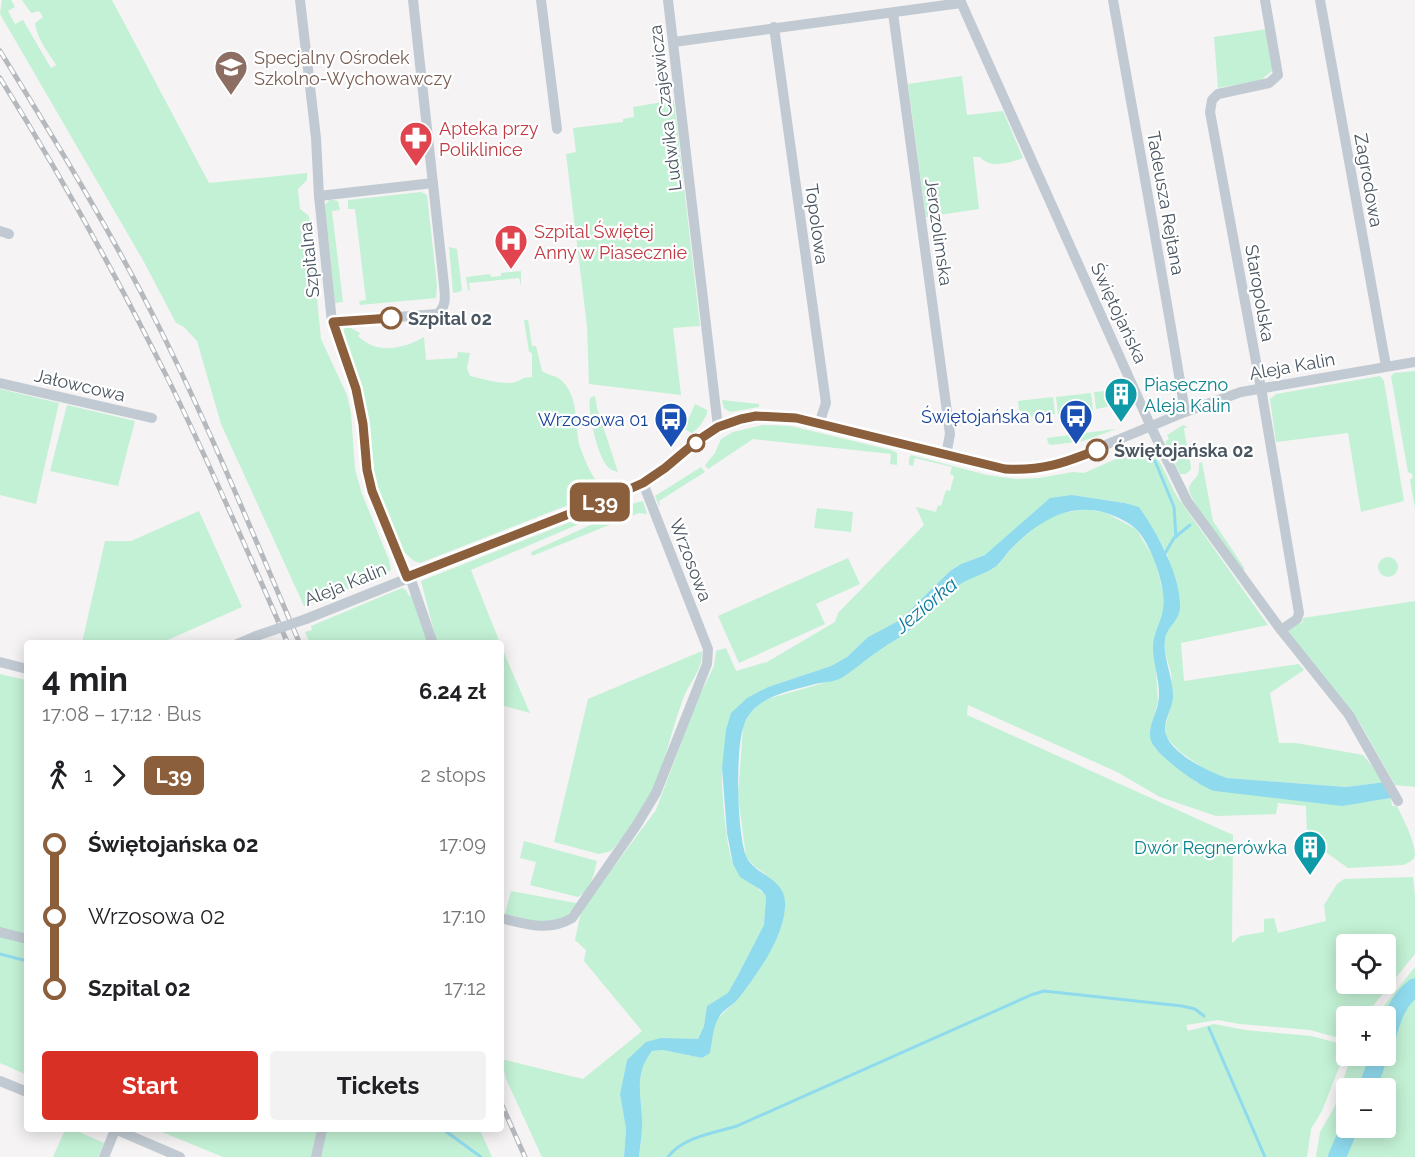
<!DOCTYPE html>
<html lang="en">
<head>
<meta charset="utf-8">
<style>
	body { margin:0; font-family:Raleway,sans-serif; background:#f2f2f2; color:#202124; height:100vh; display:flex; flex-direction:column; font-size:22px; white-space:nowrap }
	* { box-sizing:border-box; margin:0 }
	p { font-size:20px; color:#757577 }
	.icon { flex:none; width:33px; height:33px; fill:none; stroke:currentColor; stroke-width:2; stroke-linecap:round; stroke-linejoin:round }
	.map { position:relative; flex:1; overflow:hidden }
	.panel { position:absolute; left:24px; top:640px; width:480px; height:492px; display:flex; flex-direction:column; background:#fff; border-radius:6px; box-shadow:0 3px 15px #0003 }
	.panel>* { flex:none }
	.badge { padding:0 12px; border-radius:9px; font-size:21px; line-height:39px }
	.controls { position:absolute; left:1336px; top:934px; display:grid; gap:12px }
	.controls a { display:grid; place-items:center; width:60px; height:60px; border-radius:6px; background:#fff; box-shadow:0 3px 15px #0003; font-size:30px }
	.map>.badge { position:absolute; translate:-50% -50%; box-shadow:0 0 0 3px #fff }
	.legs { display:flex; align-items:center; gap:9px; height:66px; padding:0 18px; font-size:20px }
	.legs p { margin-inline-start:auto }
	.head { display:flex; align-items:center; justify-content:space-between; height:102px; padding:0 18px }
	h1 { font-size:33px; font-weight:700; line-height:45px }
	.action { display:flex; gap:12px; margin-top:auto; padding:12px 18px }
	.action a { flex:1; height:69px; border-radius:6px; background:#d93025; color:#fff; font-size:24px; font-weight:700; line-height:69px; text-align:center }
	.action a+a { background:#f2f2f2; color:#202124 }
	ul { padding:0 18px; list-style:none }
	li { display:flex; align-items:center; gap:21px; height:72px; font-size:22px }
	li i { display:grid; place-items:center; width:9px; height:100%; margin:0 8px; background:currentColor }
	li i::after { content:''; width:15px; height:15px; margin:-8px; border:4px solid; border-radius:50%; background:#fff }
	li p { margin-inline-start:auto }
	li:first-child i { background:linear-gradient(#0000 50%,currentColor 0) }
	li:last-child i { background:linear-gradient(currentColor 50%,#0000 0) }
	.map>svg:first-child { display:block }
</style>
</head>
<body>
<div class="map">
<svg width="1415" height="1157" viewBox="0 0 1415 1157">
	<rect width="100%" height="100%" fill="#f5f3f3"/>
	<g fill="#c3f1d5" fill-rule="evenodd">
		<path d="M2 0H11L15 7 8 11 15 24 23 20 51 68 56 65C48 52 37 39 35 23L43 17 39 11 31 13 22 0H112L209 183 307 173V180L298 189 300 209 309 216 321 339 347 395 351 413 355 469 362 494 389 560 391 569C387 576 374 583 367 581L304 606 221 424 197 341 184 327 176 323 144 262 0 14Z"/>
		<polygon points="1268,29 1273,65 1272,71 1261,80 1218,88 1214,37"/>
		<path d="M962 76 967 115 1003 111 1023 158C1010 163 990 169 980 157H973L979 209 926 217 908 84Z"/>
		<polygon points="674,100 700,326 673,328 681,395 589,384 587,326 566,154 576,152 573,128 623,122 623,119 634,117 633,107"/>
		<polygon points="421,192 427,195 437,285 436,298 360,305 359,301 366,300 355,209 348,209 348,200"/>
		<polygon points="330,199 338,201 340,210 332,211 343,302 335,303 325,205"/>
		<polygon points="449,247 457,249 462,290 459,292 453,293"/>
		<polygon points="521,271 521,286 519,278 469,283 470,291 468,290 466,277 490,274 491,277 501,276 501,273"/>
		<path d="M524 320H528L532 346H536L542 371C548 376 557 375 562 381 580 398 574 427 580 447 584 459 589 470 596 481L604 483 607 488 591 496 590 493 584 494 568 505 420 563 414 561 404 552 381 496 375 479 365 401 342 337 344 328H351L360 333 358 336C377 355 403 349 424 337L426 360 457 358 458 352 470 353 467 368 470 376C485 379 511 389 523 378L532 377V353L529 352Z"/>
		<polygon points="1415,371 1415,509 1410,480 1413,477 1412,474 1408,472 1391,376 1394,373"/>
		<polygon points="1380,376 1384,381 1404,501 1361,512 1348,433 1276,442 1270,399 1276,394"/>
		<polygon points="0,389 59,403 36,504 0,495"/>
		<polygon points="1117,390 1127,408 1125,412 1114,413 1112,406 1096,409 1094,392"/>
		<polygon points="1091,393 1093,410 1058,414 1056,397"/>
		<path d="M595 396 597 408 618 472C615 471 611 470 609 468 598 459 587 411 590 398Z"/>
		<polygon points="1053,397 1055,414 1020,418 1018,401"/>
		<polygon points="722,400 759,404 759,407 730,412 724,408"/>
		<polygon points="695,404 707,410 707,414 700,426 692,433 684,429"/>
		<polygon points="67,405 135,421 118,486 50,471"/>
		<polygon points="763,425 791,426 891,450 897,453 897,465 890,464 891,454 753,439 708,469 705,465 715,453 721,439 733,432"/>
		<path d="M1183 425 1188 427 1184 428C1185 440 1190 456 1191 469L1186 474H1180L1165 442 1169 439 1167 435Z"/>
		<polygon points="1116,429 1083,441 1051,445 1048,443 1047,438"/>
		<path d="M1136 450 1151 453 1160 462 1176 495 1268 625 1181 643 1184 681 1299 664 1304 670 1270 693 1279 743H1296L1363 755 1385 782 1346 787 1227 778 1212 774 1199 765 1180 752 1166 737 1165 727 1173 699 1171 673 1165 653 1164 641 1178 594 1167 553 1139 507 1125 503 1072 495 985 555 961 564 950 571 900 620 868 637 847 657 831 666 768 687 741 703C735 722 723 751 722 769 721 787 726 851 734 865 743 882 755 884 766 896L764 926 738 975 728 994 707 1006 704 1026 698 1039 680 1040 627 1060 620 1094 626 1129 624 1157H542L506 1079 501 1059 583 1079 642 1031 584 961 586 950 575 940 580 916 586 904 656 810 697 701 714 666 716 651 726 648 736 671 767 662 835 622 838 613 924 525 916 507 936 512 938 505 941 506 946 490 950 491 954 476 950 474 952 467 915 458 913 466 909 465V458L911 455 987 475 1017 479 1039 478 1073 472 1084 473Z"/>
		<path d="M1202 462 1213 521 1245 569 1241 571C1233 559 1187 498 1189 488 1193 476 1200 481 1199 463Z"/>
		<polygon points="701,467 705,472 659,501 660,505 659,506 655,496"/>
		<polygon points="643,501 647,514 639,513 532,556 531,552 617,513 620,507"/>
		<polygon points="817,508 853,512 851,532 814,528"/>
		<path d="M1086 509 1106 513 1136 529 1155 560 1163 592 1164 606 1154 640 1158 702 1150 730 1154 747 1197 783 1373 801 1391 798 1392 806H1397C1403 819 1415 840 1415 856 1413 861 1408 863 1403 865L1348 868 1307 839 1306 806 1278 803 1276 814 1216 816 1160 797 1117 772 968 705 967 715 1233 835 1232 943 1240 936 1264 932V919L1274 918 1278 933 1326 921 1324 905 1337 884 1344 879 1413 877 1415 896V954L1364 1017H1347V1036L1335 1037 1310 1030 1240 1024 1218 1020 1186 1025 1188 1031 1214 1024 1245 1030 1311 1036 1342 1044V1060L1322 1111 1311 1129 1307 1157H639C640 1145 643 1131 642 1119 641 1093 634 1074 652 1051L663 1050 702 1058 718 1018 736 1001 767 955 780 928 785 908 765 874 755 867 746 857 738 796 743 726 751 712 764 700 841 678 885 646 910 631 932 607 958 585 970 577 992 569 999 564 1014 546 1039 524 1057 514ZM1347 945H1386V984H1347Z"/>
		<polygon points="199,511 242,607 161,643 82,643 105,541 131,541"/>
		<polygon points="593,513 598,516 471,570 500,643 437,643 421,581"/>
		<circle cx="1388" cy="567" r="10"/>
		<polygon points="848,558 860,584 816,604 825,624 739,663 718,616"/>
		<polygon points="402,588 406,590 409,596 412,594 428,643 310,643 305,632 312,630 311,626"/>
		<polygon points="1415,601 1415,787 1395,785 1360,723 1287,631 1293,625 1302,623 1303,618"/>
		<polygon points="501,646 530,713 501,705"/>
		<path d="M702 651C703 671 688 683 682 702 670 734 664 768 650 799 640 818 624 835 611 851L599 854 554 842 588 699Z"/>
		<polygon points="0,674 26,680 27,688 27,1075 0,1063"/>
		<path d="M524 841 597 861C594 874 591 890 578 897L530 885 536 862 520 858Z"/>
		<path d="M511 891 576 903C562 932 530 920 505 914Z"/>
		<path d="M1415 967V1157H1316L1320 1132 1335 1106 1351 1056H1386V1017H1375ZM1347 1089H1386V1128H1347Z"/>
		<polygon points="65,1130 75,1130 104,1143 98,1157 53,1157"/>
		<polygon points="157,1130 480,1130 492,1157 223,1157"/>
	</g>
	<path fill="#90daee" d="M1072 495 1125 503 1139 507C1157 533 1181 575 1180 608 1179 622 1166 627 1165 640 1162 656 1174 679 1173 698 1172 709 1165 718 1165 729 1165 751 1209 772 1227 778L1346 787 1385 782 1391 798 1342 806 1215 791C1201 788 1158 756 1152 743 1146 730 1155 717 1158 704 1162 685 1153 666 1153 647 1153 634 1161 622 1163 609 1167 588 1151 544 1136 529 1129 522 1115 516 1106 513 1069 502 1040 521 1014 546 1007 552 1002 562 995 567 984 575 970 577 959 585 950 591 941 598 932 606 924 614 918 624 909 631 900 638 889 643 880 650 867 658 856 669 843 677 835 682 824 682 815 684 790 691 754 696 744 725 735 749 737 832 746 856 755 877 788 877 785 908 782 941 757 974 738 999 732 1006 721 1011 718 1019 713 1028 712 1042 710 1053L702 1058 663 1050 652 1051C634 1074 641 1093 642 1119 643 1131 640 1145 639 1157H624L626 1129 620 1094 627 1060 646 1042 661 1038 698 1039 704 1026 707 1006 728 993 738 975 764 925 766 896 761 890 740 877 733 864 727 833 722 768 726 730 731 713 747 698 768 687 831 666 847 657 868 637 900 620 950 571 961 564 985 555 1050 498Z"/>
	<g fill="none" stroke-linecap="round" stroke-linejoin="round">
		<g stroke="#90daee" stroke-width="3">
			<polyline points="1155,461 1174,507 1176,537"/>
			<polyline points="1164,555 1174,538 1190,525"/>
			<polyline points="0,954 27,961"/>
			<polyline points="1209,1028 1265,1157"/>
			<polyline points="444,1130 481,1157"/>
			<path d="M668 1157C683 1137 714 1133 737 1126L1031 995 1044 991 1182 1006 1195 1009 1204 1016"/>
		</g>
		<g stroke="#90daee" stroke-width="18">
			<path d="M1386 1040C1392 1018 1397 1001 1415 987"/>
			<polyline points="1367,1089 1379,1056"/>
			<polyline points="1337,1157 1349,1128"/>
		</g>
		<g stroke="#c1cad2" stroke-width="10">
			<polyline points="300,0 316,138 319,196 332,322 356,389 360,409 367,470 372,491 378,511 412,583 433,644"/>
			<polyline points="541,0 557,129"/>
			<polyline points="668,0 718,427"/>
			<polyline points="960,0 1151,427 1187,501 1281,630 1349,715 1398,801"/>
			<path d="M1113 0C1137 137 1163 274 1185 412"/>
			<polyline points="1265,0 1278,75 1269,83 1218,94 1212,100 1210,112 1262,394 1299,613 1297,619 1281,630"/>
			<polyline points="1320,0 1386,366"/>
			<polyline points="893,13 950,434 946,455"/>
			<polyline points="774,27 826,403 819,424"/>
			<polyline points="674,42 961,3"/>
			<polyline points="319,196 433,183"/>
			<polyline points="0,231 9,234"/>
			<path d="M332 322 437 314C447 307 445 296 444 285L413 0"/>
			<polyline points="0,383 152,418"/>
			<path d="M306 619 618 494 654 476 718 427 741 419 756 416 796 418 992 467C1015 471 1035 469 1057 465L1185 412 1241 392 1415 362"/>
			<polyline points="237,644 256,636"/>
			<polyline points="0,662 27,669"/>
			<path d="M501 918C525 924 549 932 572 918L636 826 656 793 707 664 708 649 643 483"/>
			<polyline points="0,932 27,939"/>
			<polyline points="0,1081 27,1092"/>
			<polyline points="117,1130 180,1157"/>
			<polyline points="104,1157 115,1130"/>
			<polyline points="316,1157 322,1130"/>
		</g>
		<defs>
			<g id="rail">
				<path d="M0 51C57 143 113 235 161 331 212 433 255 539 300 644"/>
				<path d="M0 78C62 177 118 279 170 383 212 469 250 556 288 644"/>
				<polyline points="501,1103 525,1157"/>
			</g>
		</defs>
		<use href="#rail" stroke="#b5b8bd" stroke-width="5"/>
		<use href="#rail" stroke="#fff" stroke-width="3" stroke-dasharray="9" stroke-linecap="butt"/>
		<polyline stroke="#c1cad2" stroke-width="10" points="256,636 306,619"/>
	</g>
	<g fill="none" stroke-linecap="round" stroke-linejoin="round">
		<defs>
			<path id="line-1" d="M391 318 333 322 356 389 363 424 367 470 372 491 407 577 600 502 643 483 665 468 697 441 718 427 741 419 756 416 796 418 1005 469C1042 471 1064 463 1097 450"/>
		</defs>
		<use href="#line-1" stroke="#fff" stroke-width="14"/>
		<use href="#line-1" stroke="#8b5e3c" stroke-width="9"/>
	</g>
	<defs>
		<symbol id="school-pin" viewBox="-11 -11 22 30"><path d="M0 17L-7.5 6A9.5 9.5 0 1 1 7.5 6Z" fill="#8d6e63" stroke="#fff"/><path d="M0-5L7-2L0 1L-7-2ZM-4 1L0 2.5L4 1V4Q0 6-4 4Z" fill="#fff"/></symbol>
		<symbol id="pharmacy-pin" viewBox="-11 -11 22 30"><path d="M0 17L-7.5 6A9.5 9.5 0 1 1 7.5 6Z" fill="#e0444e" stroke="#fff"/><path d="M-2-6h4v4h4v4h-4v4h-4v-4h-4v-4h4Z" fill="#fff"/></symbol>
		<symbol id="hospital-pin" viewBox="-11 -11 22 30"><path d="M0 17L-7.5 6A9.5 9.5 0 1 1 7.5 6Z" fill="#e0444e" stroke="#fff"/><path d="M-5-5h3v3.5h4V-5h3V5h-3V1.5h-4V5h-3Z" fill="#fff"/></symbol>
		<symbol id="building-pin" viewBox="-11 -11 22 30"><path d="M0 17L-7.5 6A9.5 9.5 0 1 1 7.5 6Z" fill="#0f9aa8" stroke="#fff"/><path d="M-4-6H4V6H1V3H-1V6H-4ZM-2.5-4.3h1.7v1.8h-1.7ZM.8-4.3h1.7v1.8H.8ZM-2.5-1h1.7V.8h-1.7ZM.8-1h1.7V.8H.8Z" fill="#fff"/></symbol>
		<symbol id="bus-pin" viewBox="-11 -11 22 30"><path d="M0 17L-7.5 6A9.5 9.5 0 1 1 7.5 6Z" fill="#1a4fb4" stroke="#fff"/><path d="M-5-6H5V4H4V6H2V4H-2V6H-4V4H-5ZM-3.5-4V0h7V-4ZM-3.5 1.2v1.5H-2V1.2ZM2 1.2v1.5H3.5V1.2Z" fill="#fff"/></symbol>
	</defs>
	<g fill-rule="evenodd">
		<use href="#school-pin" x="212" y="48" width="38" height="52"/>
		<use href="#pharmacy-pin" x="397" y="119" width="38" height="52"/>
		<use href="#hospital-pin" x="492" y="222" width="38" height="52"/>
		<use href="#building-pin" x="1102" y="375" width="38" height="52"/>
		<use href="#bus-pin" x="1057" y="397" width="38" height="52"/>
		<use href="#bus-pin" x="652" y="400" width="38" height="52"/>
		<use href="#building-pin" x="1291" y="828" width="38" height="52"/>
	</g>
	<g fill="#fff" stroke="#8b5e3c" stroke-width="3">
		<circle cx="391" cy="318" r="10"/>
		<circle cx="696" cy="443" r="8"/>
		<circle cx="1097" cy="450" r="10"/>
	</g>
	<g text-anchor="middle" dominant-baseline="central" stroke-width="4.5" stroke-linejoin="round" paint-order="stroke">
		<g font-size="18" fill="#785e54" stroke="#fff" text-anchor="start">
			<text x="254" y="57">Specjalny Ośrodek<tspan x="254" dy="21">Szkolno-Wychowawczy</tspan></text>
		</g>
		<g font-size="18" fill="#4a5661" stroke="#fff">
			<text transform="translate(665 108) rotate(-97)">Ludwika Czajewicza</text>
			<text transform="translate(1369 180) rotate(80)">Zagrodowa</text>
			<text transform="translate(1166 203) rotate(80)">Tadeusza Rejtana</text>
			<text transform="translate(817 224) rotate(82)">Topolowa</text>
			<text transform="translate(939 232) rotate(82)">Jerozolimska</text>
			<text transform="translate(309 260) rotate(-96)">Szpitalna</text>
			<text transform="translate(1260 293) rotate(80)">Staropolska</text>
			<text transform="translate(1119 313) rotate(65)">Świętojańska</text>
			<text transform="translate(1292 366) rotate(-10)">Aleja Kalin</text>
			<text transform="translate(80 385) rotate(13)">Jałowcowa</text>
			<text transform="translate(691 560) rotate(69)">Wrzosowa</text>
			<text transform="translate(345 584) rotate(-22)">Aleja Kalin</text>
		</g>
		<g font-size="18" fill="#be3a42" stroke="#fff" text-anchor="start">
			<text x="439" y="128">Apteka przy<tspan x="439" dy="21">Poliklinice</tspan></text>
			<text x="534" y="231">Szpital Świętej<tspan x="534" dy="21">Anny w Piasecznie</tspan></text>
		</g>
		<g font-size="18" font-weight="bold" fill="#4a5661" stroke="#fff" text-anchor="start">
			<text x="408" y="318">Szpital 02</text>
			<text x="1114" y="450">Świętojańska 02</text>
		</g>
		<g font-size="18" fill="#0d838f" stroke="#fff" text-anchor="start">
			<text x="1144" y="384">Piaseczno<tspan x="1144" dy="21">Aleja Kalin</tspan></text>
			<text x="1287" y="847" text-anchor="end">Dwór Regnerówka</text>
		</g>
		<g font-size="18" fill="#164399" stroke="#fff" text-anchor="end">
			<text x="1053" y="416">Świętojańska 01</text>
			<text x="648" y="419">Wrzosowa 01</text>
		</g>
		<g font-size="20" font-style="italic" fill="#0c7c9b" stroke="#fff">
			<text transform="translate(926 605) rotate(-40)">Jeziorka</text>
		</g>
	</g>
</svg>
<div class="controls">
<a><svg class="icon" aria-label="locate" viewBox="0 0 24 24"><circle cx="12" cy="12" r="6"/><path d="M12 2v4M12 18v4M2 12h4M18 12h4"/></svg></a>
<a>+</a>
<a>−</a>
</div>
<b class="badge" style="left:600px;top:502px;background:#8b5e3c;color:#fff">L39</b>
<section class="panel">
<div class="head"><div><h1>4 min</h1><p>17:08 – 17:12 · Bus</p></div><b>6.24 zł</b></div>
<div class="legs"><svg class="icon" aria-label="walk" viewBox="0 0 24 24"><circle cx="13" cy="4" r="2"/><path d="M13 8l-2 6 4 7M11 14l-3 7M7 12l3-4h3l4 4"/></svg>1<svg class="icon" aria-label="forward" viewBox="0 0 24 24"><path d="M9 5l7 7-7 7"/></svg><b class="badge" style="background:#8b5e3c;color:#fff">L39</b><p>2 stops</p></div>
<ul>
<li><i style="color:#8b5e3c"></i><b>Świętojańska 02</b><p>17:09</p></li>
<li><i style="color:#8b5e3c"></i><span>Wrzosowa 02</span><p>17:10</p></li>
<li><i style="color:#8b5e3c"></i><b>Szpital 02</b><p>17:12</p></li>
</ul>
<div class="action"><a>Start</a><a>Tickets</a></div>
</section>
</div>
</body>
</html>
